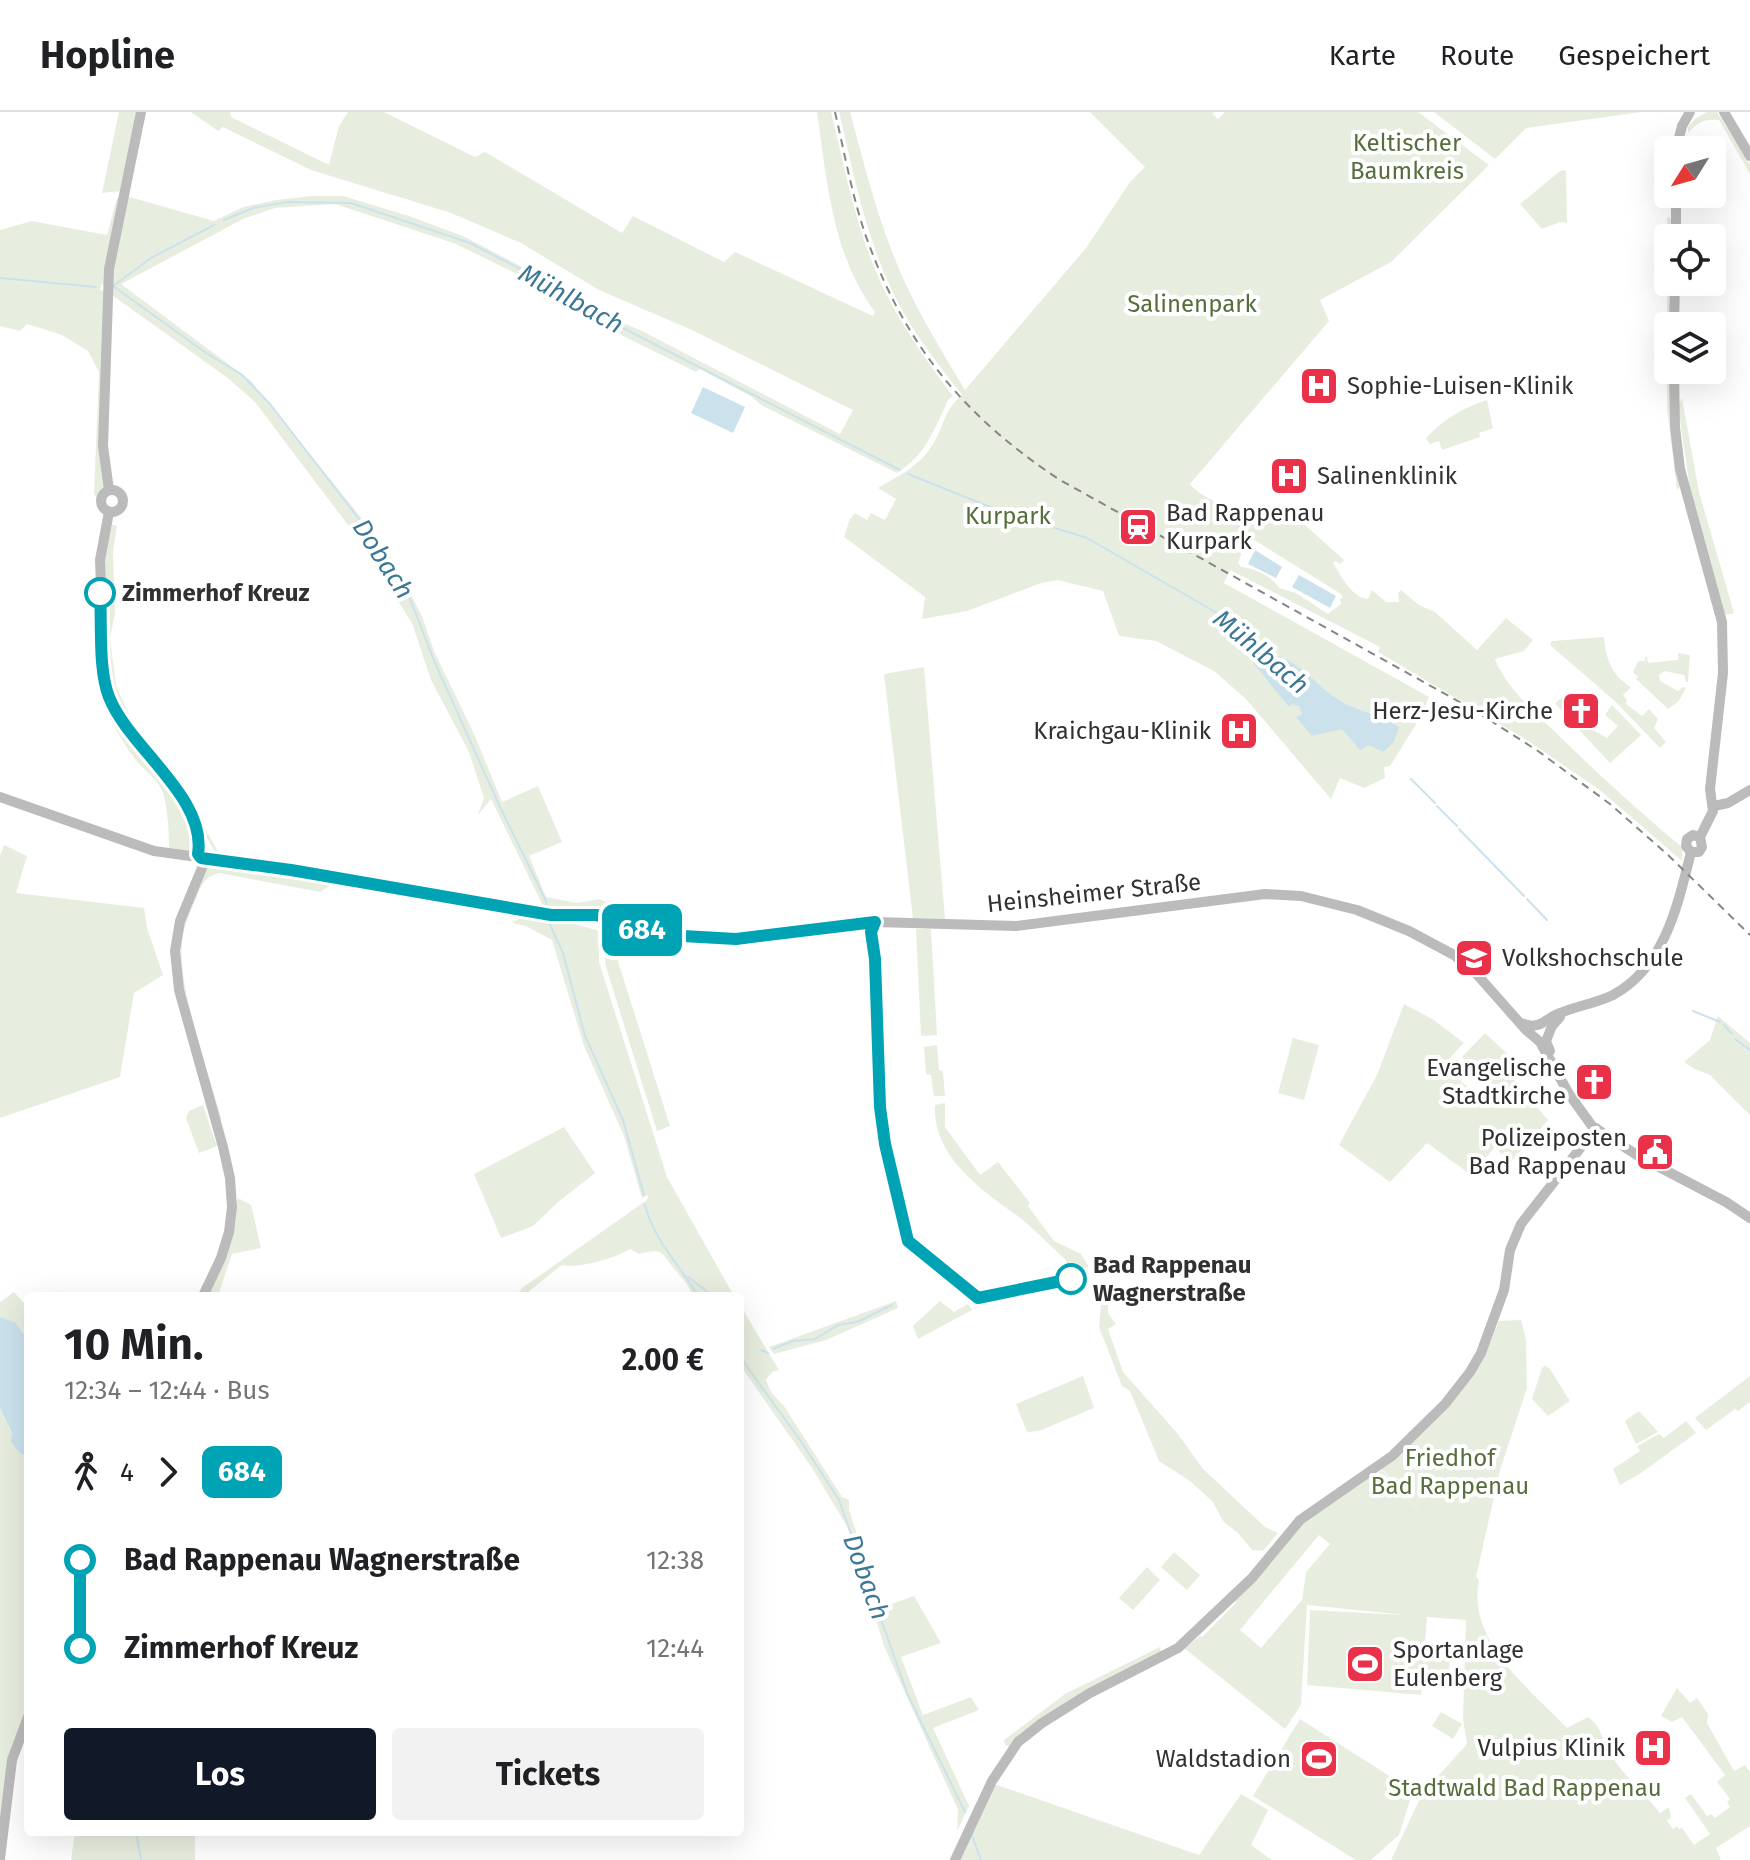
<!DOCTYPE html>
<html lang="de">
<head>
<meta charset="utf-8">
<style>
	body { margin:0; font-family:"Fira Sans",sans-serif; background:#f2f2f2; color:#202124; height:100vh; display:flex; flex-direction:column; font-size:30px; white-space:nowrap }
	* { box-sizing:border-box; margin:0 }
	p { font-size:26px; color:#757577 }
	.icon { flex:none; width:44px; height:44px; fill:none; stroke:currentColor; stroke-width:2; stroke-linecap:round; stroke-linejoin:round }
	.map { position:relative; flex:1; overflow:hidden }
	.details { position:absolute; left:24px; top:1180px; width:720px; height:544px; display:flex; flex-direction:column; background:#fff; border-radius:8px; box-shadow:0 8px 32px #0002 }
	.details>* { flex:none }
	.badge { padding:0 16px; border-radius:12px; font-size:28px; line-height:52px }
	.needle { width:52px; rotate:233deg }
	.tools { position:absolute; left:1654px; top:24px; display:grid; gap:16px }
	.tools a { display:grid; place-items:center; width:72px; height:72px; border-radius:8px; background:#fff; box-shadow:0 8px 32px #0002; font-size:40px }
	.map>.badge { position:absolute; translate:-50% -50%; box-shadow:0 0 0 4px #fff }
	.legs { display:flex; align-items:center; gap:12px; height:88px; padding:0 40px; font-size:26px }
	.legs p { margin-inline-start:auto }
	.overview { display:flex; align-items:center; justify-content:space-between; height:136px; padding:0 40px }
	h1 { font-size:44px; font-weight:700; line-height:60px }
	.cta { display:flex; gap:16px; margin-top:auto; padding:16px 40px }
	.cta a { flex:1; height:92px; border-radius:8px; background:#111827; color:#fff; font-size:32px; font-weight:700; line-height:92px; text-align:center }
	.cta a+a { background:#f2f2f2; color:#202124 }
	ul { padding:0 40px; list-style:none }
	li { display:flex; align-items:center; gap:28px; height:88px; font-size:30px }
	li i { display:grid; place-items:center; width:12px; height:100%; margin:0 10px; background:currentColor }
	li i::after { content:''; width:20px; height:20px; margin:-10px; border:6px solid; border-radius:50%; background:#fff }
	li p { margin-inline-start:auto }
	li:first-child i { background:linear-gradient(#0000 50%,currentColor 0) }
	li:last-child i { background:linear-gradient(currentColor 50%,#0000 0) }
	header { display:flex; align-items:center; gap:48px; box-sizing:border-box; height:112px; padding:0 40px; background:#fff; border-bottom:2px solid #e0e0e0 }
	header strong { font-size:38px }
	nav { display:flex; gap:44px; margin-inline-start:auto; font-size:28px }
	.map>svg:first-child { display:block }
</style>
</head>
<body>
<header>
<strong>Hopline</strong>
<nav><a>Karte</a><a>Route</a><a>Gespeichert</a></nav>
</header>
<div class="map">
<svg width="1750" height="1748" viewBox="0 0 1750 1748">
	<rect width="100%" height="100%" fill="#fff"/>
	<g fill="#e8eedf" fill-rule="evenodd">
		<polygon points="119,0 139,0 121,79 102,81"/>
		<path d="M191 0H230L231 5 329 53 339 14 348 0H384L475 45 485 40 622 121 633 104 724 150 735 140 873 204 875 200C832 142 827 69 817 0H831C845 57 856 117 881 171 900 212 926 248 953 284L949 287C933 318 928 341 897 361L761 293 752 285 700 257 696 260 605 215 517 162 456 132 335 92 275 96 243 107 121 172 251 269 388 439 422 504 434 539 475 624 502 690 538 674 562 730 529 744 546 785 577 791 600 787 606 790 603 800 582 796 545 798 491 687 478 703 484 686 469 640 431 568 412 511 360 429 255 290 229 267 112 183 110 171 126 84 214 109 243 95 276 88 312 84H343L409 104 463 124 540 164 595 199 642 219 840 322 853 298 694 219 599 178 521 131 451 101 311 58 223 15 218 19Z"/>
		<path d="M839 0H850C863 48 875 96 893 142 911 190 939 234 965 278L1086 136 1130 70 1145 55 1090 0H1214L1212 2 1218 7 1225 0H1418L1489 53 1391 150 1320 188 1329 209 1190 372C1208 392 1235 396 1260 401L1264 404 1261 408 1266 413 1278 400 1297 413 1304 412 1344 448 1340 452 1335 449 1333 451C1342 465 1351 485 1368 487L1372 478 1386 490H1399L1398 481 1401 478 1419 493 1435 500 1477 538 1506 506 1533 528 1524 539 1495 547C1507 577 1532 597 1554 619 1596 660 1638 699 1683 736L1682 749 1601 679 1527 628 1378 540 1380 535 1230 458 1224 471 1429 585 1420 606 1390 654 1384 655 1385 666 1364 676 1340 666 1331 687 1246 587 1214 559 1156 529 1119 524 1103 479 1057 468 1041 471 967 499 922 507 925 485 844 425 849 409 855 401 867 408 871 401 885 408 896 387 878 376C896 365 916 356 929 338 943 320 943 298 962 283 941 256 919 228 902 198 868 137 855 68 839 0ZM1248 424 1341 482 1343 486 1340 487 1341 492 1328 502 1296 481 1279 476C1272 464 1254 456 1241 455L1238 451Z"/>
		<polygon points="1434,0 1642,0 1526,16 1495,47"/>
		<path d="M1707 0H1717L1750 52V62L1719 8C1704 7 1698 10 1688 21V15L1695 7Z"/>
		<polygon points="1566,58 1567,111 1560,110 1542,117 1520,92 1560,59"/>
		<polygon points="117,86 120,86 105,175 102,171 100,178 105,179 104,375 96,385 94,382 99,260 88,239 62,223 27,212 20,219 0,214 0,118 32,109 107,123"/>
		<polygon points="1669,105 1672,107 1672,126 1668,126 1668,170 1671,170 1668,258 1681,374 1677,378 1667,296 1667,106"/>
		<polygon points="1682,286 1699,380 1734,501 1725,503 1692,390 1678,295"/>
		<path d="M1487 288 1493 316 1479 321 1480 325 1442 338 1439 329 1430 332 1426 326C1444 307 1462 296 1487 288Z"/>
		<polygon points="110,412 117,414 113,440 115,501 110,526 116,574 131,607 144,626 166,649 219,741 420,772 417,777 216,742 179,675 141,630 117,596 108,566 103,450"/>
		<path d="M1604 525C1606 547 1611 563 1631 575L1623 583 1627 588 1626 592 1642 604 1649 597 1658 607 1654 616 1666 630 1660 636 1617 591 1550 533 1552 529Z"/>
		<polygon points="1678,541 1690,543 1688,570 1686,570 1684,563 1664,559 1659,563 1660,569 1678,579 1683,575 1686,576 1678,590 1668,597 1636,567 1638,565 1633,560 1638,549 1645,549 1645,545 1647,545 1648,551 1678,548"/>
		<polygon points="924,555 945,807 913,806 884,562"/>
		<path d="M100 574 193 712 195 738 192 740 169 737C169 720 168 698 163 681 158 666 144 659 135 647 120 626 104 600 100 574Z"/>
		<polygon points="1564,584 1571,591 1569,594 1573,597 1571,601 1587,615 1607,626 1618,614 1605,603 1612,593 1641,623 1610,651 1559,596 1555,591"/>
		<polygon points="4,733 27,744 16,781 144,796 147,816 163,863 134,881 120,965 0,1006 0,744"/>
		<path d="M214 752 337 769 320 780 219 761C205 764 201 774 196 787 190 800 184 814 182 829 177 875 208 958 221 1005L220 1017 179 869 180 820 204 756Z"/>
		<path d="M524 804 571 811 599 819V850L667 1065 734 1184H693C686 1169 686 1171 675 1158 661 1141 664 1135 639 1142L630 1137C616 1146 578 1157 562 1153L523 1184H517L522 1176 647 1088 648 1083 642 1086 624 1024 584 934 552 828 526 814 512 811Z"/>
		<polygon points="916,817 931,817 937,923 921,924"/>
		<polygon points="602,827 611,827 670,1014 657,1019 606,855"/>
		<polygon points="1404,892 1434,908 1464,931 1444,952 1478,986 1491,973 1462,945 1485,921 1514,948 1505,957 1548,1008 1510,1051 1495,1035 1471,1063 1427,1031 1390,1070 1339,1033 1377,963"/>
		<polygon points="1718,904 1750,931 1750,1003 1710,963 1693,956 1684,950 1710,928"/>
		<polygon points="1293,926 1319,933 1304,988 1278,981"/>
		<polygon points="937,933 939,958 943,959 945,984 934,984 931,963 926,962 924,935"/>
		<path d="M945 991V1015L980 1063 998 1050 1030 1091 1028 1094 1054 1129 1081 1142 1089 1155 1068 1158 1066 1148C1049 1133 1033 1115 1015 1102 978 1076 932 1042 935 993Z"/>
		<polygon points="203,993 217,1034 199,1041 186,1006 189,999"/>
		<polygon points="564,1015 595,1061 557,1091 533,1114 501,1126 474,1062"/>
		<polygon points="238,1086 251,1093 261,1136 232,1142 218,1184 206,1184"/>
		<polygon points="1109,1171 1116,1182 1108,1188 1108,1201 1116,1212 1108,1217 1123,1260 1178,1322 1203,1357 1265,1415 1278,1421 1263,1439 1252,1438 1238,1421 1223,1409 1213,1390 1190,1369 1159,1349 1130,1279 1122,1274 1099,1215 1101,1192 1093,1173"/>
		<polygon points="14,1180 28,1196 28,1228 15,1210 0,1205 0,1190"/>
		<polygon points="896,1189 898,1196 826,1228 774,1242 769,1235"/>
		<polygon points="940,1189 954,1200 968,1192 972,1198 918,1227 913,1214"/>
		<polygon points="740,1193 779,1258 772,1260 766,1268 771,1280 784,1294 842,1385 849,1388 849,1398 880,1492 886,1489 892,1492 914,1484 941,1531 901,1545 923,1603 971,1585 979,1598 933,1616 969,1694 957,1719 958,1698 884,1534 848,1416 812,1356 740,1253"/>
		<path d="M1521 1208 1526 1228 1527 1276 1500 1358 1476 1465 1479 1468C1467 1530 1528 1575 1567 1616L1588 1605C1602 1614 1602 1629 1610 1642 1625 1665 1644 1680 1660 1701L1669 1695 1671 1706 1667 1709 1673 1717 1677 1714 1679 1717 1682 1716 1694 1733 1710 1722 1685 1686 1691 1682 1707 1704 1711 1702 1715 1706 1730 1695 1727 1690 1730 1687 1717 1670 1725 1663 1682 1605 1672 1610 1661 1604 1677 1576 1690 1591 1697 1586 1708 1602 1707 1611 1734 1659 1745 1653 1750 1660V1714L1716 1736 1721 1748H1391L1422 1682 1467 1632 1463 1607 1466 1508 1427 1505 1425 1533H1451L1448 1573 1422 1572 1421 1583 1307 1573 1310 1498 1406 1503 1307 1493 1301 1593 1285 1617 1184 1536 1200 1524 1202 1525 1236 1491 1235 1489 1307 1407 1367 1365 1371 1366 1382 1358 1437 1420 1382 1357 1437 1304 1484 1244 1499 1209ZM1319 1423 1330 1432 1306 1460 1302 1488 1261 1536 1240 1518Z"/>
		<polygon points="1545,1254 1550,1257 1570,1289 1548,1304 1532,1287 1542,1256"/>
		<polygon points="1083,1264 1094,1296 1039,1319 1027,1320 1016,1292"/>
		<polygon points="1750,1264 1750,1290 1738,1299 1735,1297 1706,1318 1695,1306"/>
		<polygon points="0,1296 21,1342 28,1345 28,1600 17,1623 0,1723"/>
		<polygon points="1639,1299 1658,1320 1636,1332 1625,1309"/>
		<polygon points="1686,1309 1696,1321 1641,1361 1620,1373 1613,1357 1640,1339 1637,1334 1659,1322 1664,1326"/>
		<polygon points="1174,1440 1200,1463 1187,1478 1161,1455"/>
		<polygon points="1147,1455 1160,1468 1133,1498 1119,1486"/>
		<polygon points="1160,1535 1162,1542 1010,1635 1005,1633 1004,1628 1065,1582"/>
		<polygon points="1441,1600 1462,1612 1453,1627 1432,1614"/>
		<polygon points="1300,1607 1413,1679 1399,1723 1371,1748 1356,1748 1253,1684"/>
		<polygon points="994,1672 1199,1743 1241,1682 1268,1698 1251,1733 1272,1748 960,1748"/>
		<polygon points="75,1720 195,1720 195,1748 71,1748"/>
	</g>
	<g fill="#cbe2ed">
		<polygon points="703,275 745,295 733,321 691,301"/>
		<polygon points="1255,438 1282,455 1276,466 1248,452"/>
		<polygon points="1299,463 1336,484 1330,496 1292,475"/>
		<path d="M1264 541C1301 546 1313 573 1342 590 1361 600 1381 603 1399 615L1394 630 1383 640 1369 633 1360 638 1342 617 1312 624 1296 605 1302 602 1299 594 1292 592 1289 595 1254 552 1257 545Z"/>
		<polygon points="0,1205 15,1210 28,1228 28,1345 21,1342 11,1330 12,1321 0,1296"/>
	</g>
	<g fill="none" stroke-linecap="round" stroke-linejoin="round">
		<g stroke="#cbe2ed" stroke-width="2">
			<polyline points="224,108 253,96 288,90 351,91 470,131 530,162 582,195 900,358"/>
			<polyline points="214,113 151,146 113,174 206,241 241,262 270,292 383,438 407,479 435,551 500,695 546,789 547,797"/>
			<polyline points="0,166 96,175"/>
			<polyline points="908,362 1003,400 1087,426 1224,505 1250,527 1260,544"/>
			<polyline points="1411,667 1435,691"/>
			<polyline points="1437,694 1457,714"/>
			<polyline points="1459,717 1524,784"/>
			<polyline points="1527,787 1547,808"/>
			<polyline points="549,811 563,841 585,924 623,1008 644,1083"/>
			<polyline points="1693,899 1720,910"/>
			<polyline points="1724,913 1732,922"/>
			<polyline points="1735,927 1750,938"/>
			<path d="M645 1093C654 1129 680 1153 698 1184"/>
			<polyline points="688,1165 713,1184"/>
			<polyline points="773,1237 793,1229 815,1227 838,1213 857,1210 892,1193"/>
			<polyline points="761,1238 768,1241"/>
			<polyline points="740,1245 800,1328 839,1388 907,1581 965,1700"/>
			<polyline points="136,1720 141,1748"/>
			<polyline points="972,1723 981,1748"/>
		</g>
		<g stroke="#bbb" stroke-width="10">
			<polyline points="1724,0 1750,44"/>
			<polyline points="1676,38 1682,14 1690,0"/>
			<polyline points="1676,126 1676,82"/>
			<polyline points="1674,214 1675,170"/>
			<polyline points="1674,258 1675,315 1680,357 1722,510 1723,561 1710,677 1713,699 1700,725 1702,735 1699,740 1691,740"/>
			<polyline points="109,378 103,334 109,157 141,0"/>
			<circle cx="112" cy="389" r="11"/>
			<path d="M109 400 100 448 105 570C114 610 142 632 166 663 178 679 188 698 199 716"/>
			<polyline points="0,685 154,739 291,758 551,803 586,801 610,806"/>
			<polyline points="1714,694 1728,691 1750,678"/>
			<polyline points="196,712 202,756 180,809 175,839 179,878 223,1035 230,1066 232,1095 229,1120 221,1146 203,1184"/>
			<polyline points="1691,740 1686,734 1687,727 1693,723 1700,725"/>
			<polyline points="605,805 621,815 665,823 736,827 875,810 1016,814 1265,782 1301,784 1357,798 1409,819 1454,843 1473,858 1526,918 1540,930 1569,982 1592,1014 1640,1045 1726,1090 1750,1106"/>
			<path d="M1521 911C1540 919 1544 907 1560 901 1577 894 1597 891 1613 883 1665 855 1678 792 1691 740"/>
			<polyline points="1550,939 1546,929 1552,914 1560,905"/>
			<polyline points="0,1747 12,1648 28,1605"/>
			<polyline points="955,1748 992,1669 1018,1630 1042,1611 1090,1581 1178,1536 1252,1466 1300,1408 1392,1344 1445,1292 1470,1260 1481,1241 1504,1178 1510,1138 1521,1112 1596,1016"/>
		</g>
		<path stroke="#868686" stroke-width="2" stroke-dasharray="8 6" stroke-linecap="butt" d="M835 0C845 43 853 89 868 130 907 236 966 306 1060 368L1474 598 1538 639 1610 692 1667 742 1750 823"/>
	</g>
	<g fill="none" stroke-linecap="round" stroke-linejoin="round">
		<defs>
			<path id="line-1" d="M100 481C102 512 98 557 109 585 129 636 207 685 198 742L201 746 291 758 551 803H596L611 806 633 816 665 823 736 827 875 810 871 820 875 847 880 995 885 1032 908 1129 978 1186 1071 1167"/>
		</defs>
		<use href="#line-1" stroke="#fff" stroke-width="18"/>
		<use href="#line-1" stroke="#00a3b4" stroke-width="12"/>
	</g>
	<defs>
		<symbol id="hospital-square" viewBox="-11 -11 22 22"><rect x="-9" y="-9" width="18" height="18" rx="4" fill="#e93149" stroke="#fff"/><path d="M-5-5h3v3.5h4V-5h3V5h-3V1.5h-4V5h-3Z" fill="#fff"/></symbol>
		<symbol id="station-square" viewBox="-11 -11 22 22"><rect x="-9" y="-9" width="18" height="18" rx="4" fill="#e93149" stroke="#fff"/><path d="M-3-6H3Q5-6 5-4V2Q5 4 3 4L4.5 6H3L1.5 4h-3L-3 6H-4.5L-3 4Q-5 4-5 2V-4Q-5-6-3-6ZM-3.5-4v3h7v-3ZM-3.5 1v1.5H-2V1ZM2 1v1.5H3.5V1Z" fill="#fff"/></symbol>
		<symbol id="church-square" viewBox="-11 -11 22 22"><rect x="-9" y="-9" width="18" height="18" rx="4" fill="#e93149" stroke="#fff"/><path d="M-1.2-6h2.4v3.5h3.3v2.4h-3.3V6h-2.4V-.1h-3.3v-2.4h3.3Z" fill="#fff"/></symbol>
		<symbol id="university-square" viewBox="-11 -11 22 22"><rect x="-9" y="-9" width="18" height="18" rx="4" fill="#e93149" stroke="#fff"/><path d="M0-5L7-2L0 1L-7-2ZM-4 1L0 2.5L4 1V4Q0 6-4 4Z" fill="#fff"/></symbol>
		<symbol id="civic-square" viewBox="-11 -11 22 22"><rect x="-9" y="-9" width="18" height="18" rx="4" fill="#e93149" stroke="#fff"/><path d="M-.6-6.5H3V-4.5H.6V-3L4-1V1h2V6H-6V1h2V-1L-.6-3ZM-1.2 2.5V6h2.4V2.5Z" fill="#fff"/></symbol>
		<symbol id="stadium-square" viewBox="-11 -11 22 22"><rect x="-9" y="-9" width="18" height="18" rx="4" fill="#e93149" stroke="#fff"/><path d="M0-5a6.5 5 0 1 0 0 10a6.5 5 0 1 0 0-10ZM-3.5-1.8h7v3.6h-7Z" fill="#fff"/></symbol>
	</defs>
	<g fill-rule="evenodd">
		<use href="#hospital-square" x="1297" y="252" width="44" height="44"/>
		<use href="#hospital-square" x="1267" y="342" width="44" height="44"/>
		<use href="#station-square" x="1116" y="393" width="44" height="44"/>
		<use href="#church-square" x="1559" y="577" width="44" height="44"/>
		<use href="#hospital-square" x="1217" y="597" width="44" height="44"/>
		<use href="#university-square" x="1452" y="824" width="44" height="44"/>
		<use href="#church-square" x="1572" y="948" width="44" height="44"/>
		<use href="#civic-square" x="1633" y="1018" width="44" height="44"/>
		<use href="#stadium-square" x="1343" y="1530" width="44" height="44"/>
		<use href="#hospital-square" x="1631" y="1614" width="44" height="44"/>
		<use href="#stadium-square" x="1297" y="1625" width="44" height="44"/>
	</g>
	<g fill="#fff" stroke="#00a3b4" stroke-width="4">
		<circle cx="100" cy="481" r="14"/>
		<circle cx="1071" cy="1167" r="14"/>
	</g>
	<g text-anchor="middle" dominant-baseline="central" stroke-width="8" stroke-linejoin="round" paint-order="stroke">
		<g font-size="24" fill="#566e3c" stroke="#fff">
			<text x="1407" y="31">Keltischer<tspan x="1407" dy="28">Baumkreis</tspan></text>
			<text x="1192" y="192">Salinenpark</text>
			<text x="1008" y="404">Kurpark</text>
			<text x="1450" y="1346">Friedhof<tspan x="1450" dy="28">Bad Rappenau</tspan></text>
			<text x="1525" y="1676">Stadtwald Bad Rappenau</text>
		</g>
		<g font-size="24" fill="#313131" stroke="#fff" text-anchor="end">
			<text x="1347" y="274" text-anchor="start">Sophie-Luisen-Klinik</text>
			<text x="1317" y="364" text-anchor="start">Salinenklinik</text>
			<text x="1166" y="401" text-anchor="start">Bad Rappenau<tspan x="1166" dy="28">Kurpark</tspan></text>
			<text x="1553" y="599">Herz-Jesu-Kirche</text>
			<text x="1211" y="619">Kraichgau-Klinik</text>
			<text x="1502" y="846" text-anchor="start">Volkshochschule</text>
			<text x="1566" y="956">Evangelische<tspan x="1566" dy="28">Stadtkirche</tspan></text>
			<text x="1627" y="1026">Polizeiposten<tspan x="1627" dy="28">Bad Rappenau</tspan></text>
			<text x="1393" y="1538" text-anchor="start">Sportanlage<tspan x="1393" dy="28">Eulenberg</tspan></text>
			<text x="1625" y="1636">Vulpius Klinik</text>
			<text x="1291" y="1647">Waldstadion</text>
		</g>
		<g font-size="24" font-weight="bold" fill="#313131" stroke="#fff" text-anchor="start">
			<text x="122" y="481">Zimmerhof Kreuz</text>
			<text x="1093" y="1153">Bad Rappenau<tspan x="1093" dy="28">Wagnerstraße</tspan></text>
		</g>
		<g font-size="24" fill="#313131" stroke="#fff">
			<text transform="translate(1094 781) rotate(-6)">Heinsheimer Straße</text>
		</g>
		<g font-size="26" font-style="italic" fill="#3c7896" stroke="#fff">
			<text transform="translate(571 187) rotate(29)">Mühlbach</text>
			<text transform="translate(383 447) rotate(57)">Dobach</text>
			<text transform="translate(1261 540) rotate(40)">Mühlbach</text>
			<text transform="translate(866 1465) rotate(70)">Dobach</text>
		</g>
	</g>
</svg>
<div class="tools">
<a><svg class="needle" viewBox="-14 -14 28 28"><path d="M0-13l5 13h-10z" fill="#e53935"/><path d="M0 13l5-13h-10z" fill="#757577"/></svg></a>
<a><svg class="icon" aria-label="locate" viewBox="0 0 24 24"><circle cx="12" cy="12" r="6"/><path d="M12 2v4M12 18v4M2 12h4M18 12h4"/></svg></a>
<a><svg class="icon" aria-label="layers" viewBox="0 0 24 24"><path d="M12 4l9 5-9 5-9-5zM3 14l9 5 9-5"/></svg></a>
</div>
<b class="badge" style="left:642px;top:818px;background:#00a3b4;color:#fff">684</b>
<section class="details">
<div class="overview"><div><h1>10 Min.</h1><p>12:34 – 12:44 · Bus</p></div><b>2.00 €</b></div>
<div class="legs"><svg class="icon" aria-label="walk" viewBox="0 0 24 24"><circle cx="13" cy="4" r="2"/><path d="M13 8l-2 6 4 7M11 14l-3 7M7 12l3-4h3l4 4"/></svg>4<svg class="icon" aria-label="forward" viewBox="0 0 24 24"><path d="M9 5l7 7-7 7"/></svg><b class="badge" style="background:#00a3b4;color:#fff">684</b></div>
<ul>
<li><i style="color:#00a3b4"></i><b>Bad Rappenau Wagnerstraße</b><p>12:38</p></li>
<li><i style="color:#00a3b4"></i><b>Zimmerhof Kreuz</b><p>12:44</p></li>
</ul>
<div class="cta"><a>Los</a><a>Tickets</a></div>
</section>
</div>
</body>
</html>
